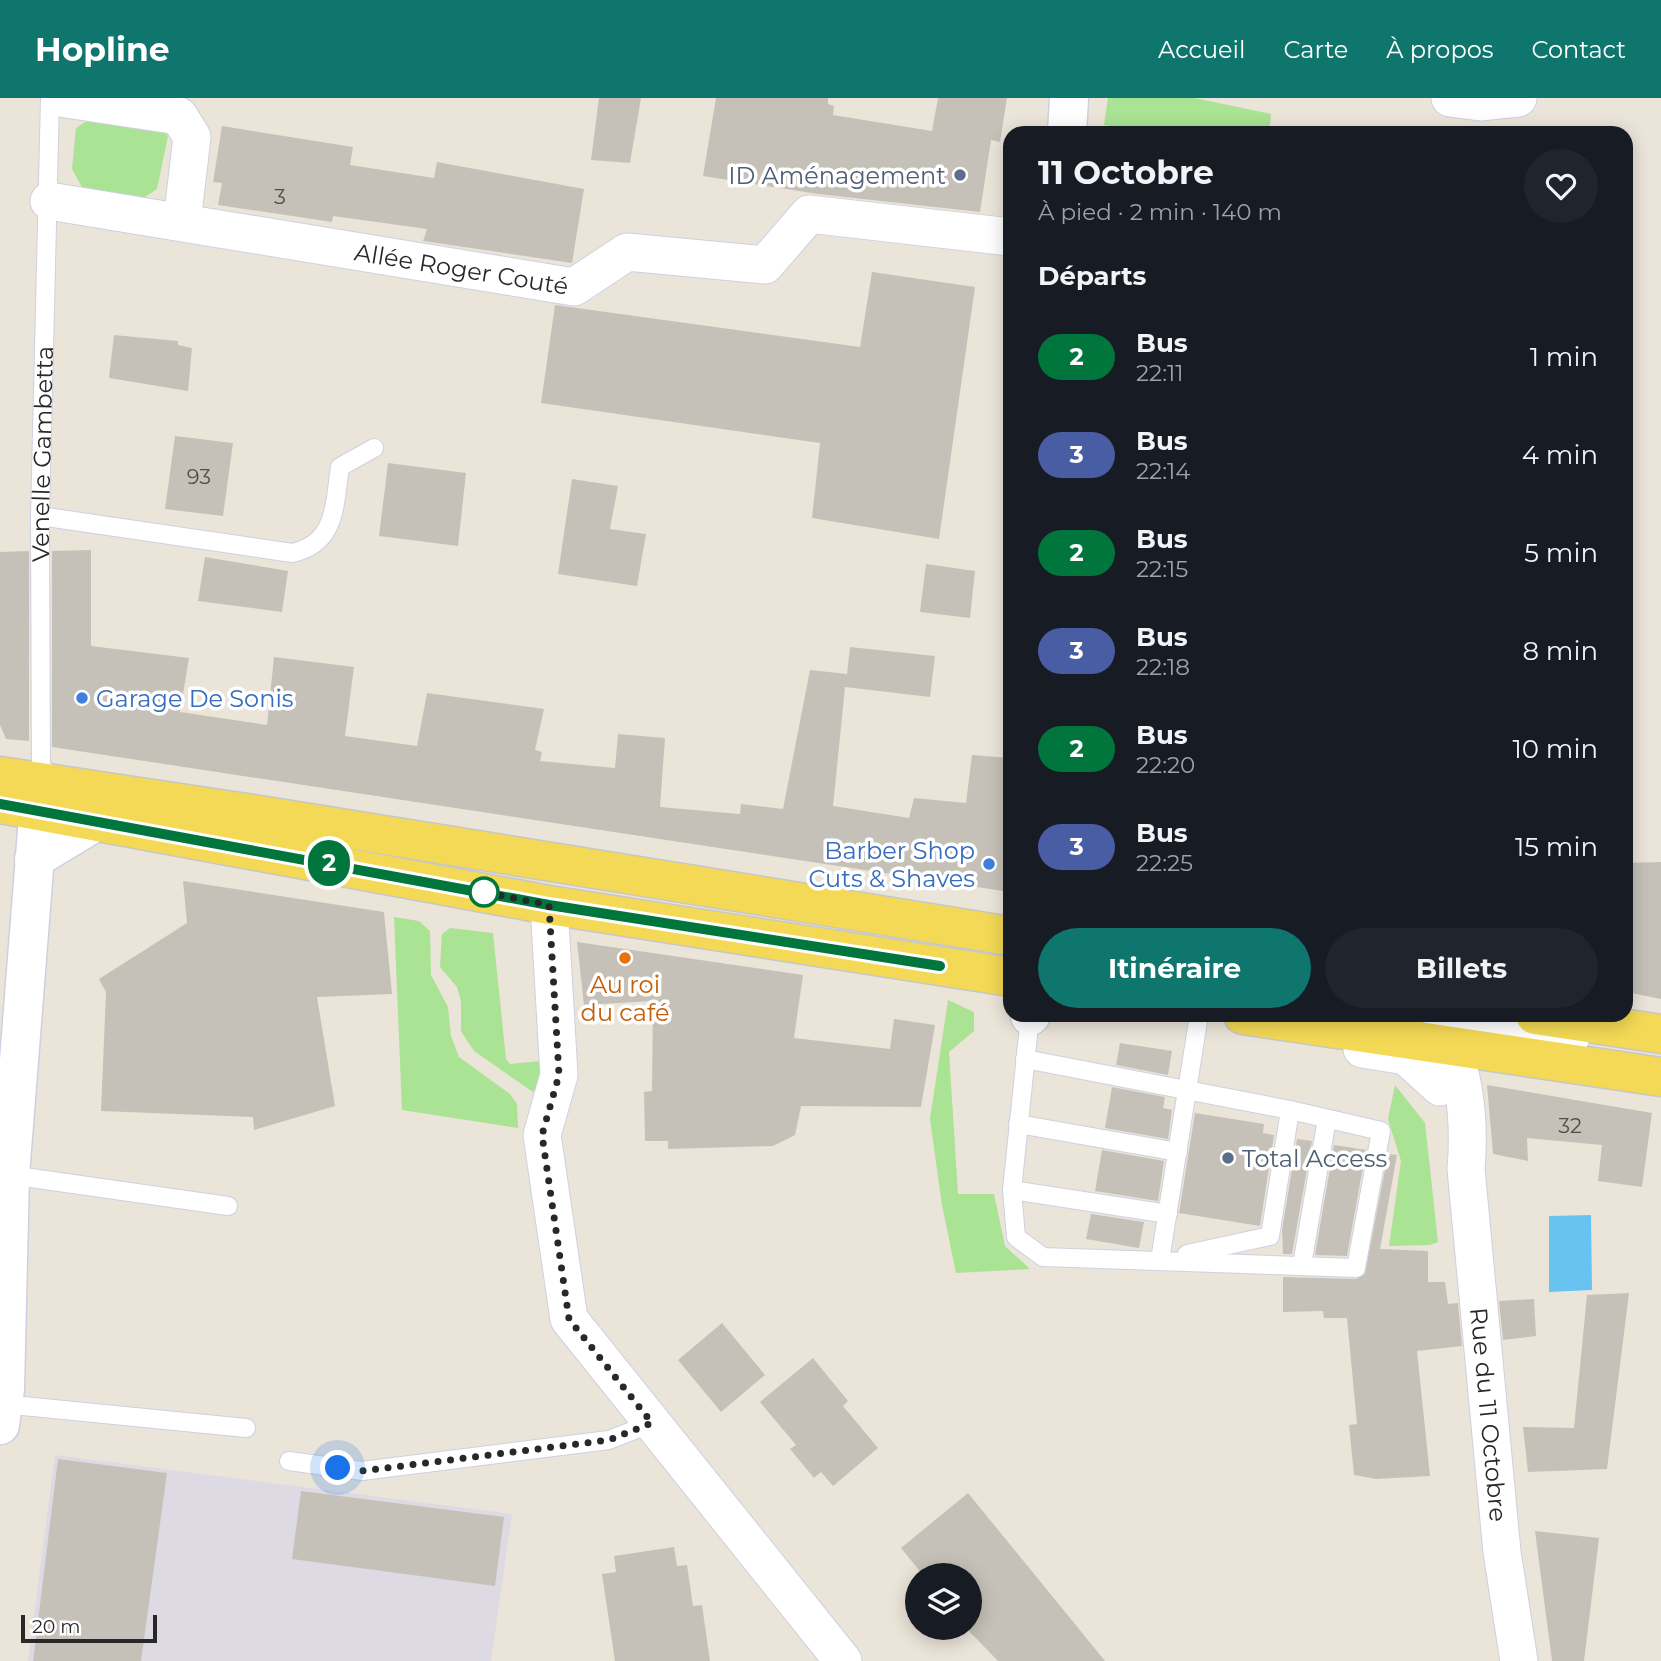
<!DOCTYPE html>
<html lang="fr">
<head>
<meta charset="utf-8">
<style>
	body { margin:0; font-family:Montserrat,sans-serif; background:#20242c; color:#f1f3f6; height:100vh; display:flex; flex-direction:column; font-size:26px; white-space:nowrap }
	* { box-sizing:border-box; margin:0 }
	p { font-size:23px; color:#9ea1a6 }
	.icon { flex:none; width:38px; height:38px; fill:none; stroke:currentColor; stroke-width:2; stroke-linecap:round; stroke-linejoin:round }
	.map { position:relative; flex:1; overflow:hidden }
	.drawer { position:absolute; left:1003px; top:28px; width:630px; height:896px; display:flex; flex-direction:column; background:#171b24; border-radius:21px; box-shadow:0 4px 18px #0003 }
	.drawer>* { flex:none }
	.badge { padding:0 14px; border-radius:23px; font-size:24px; line-height:46px }
	.buttons { position:absolute; left:905px; top:1465px; display:grid; gap:14px }
	.buttons a { display:grid; place-items:center; width:77px; height:77px; border-radius:50%; background:#171b24; box-shadow:0 4px 18px #0003; font-size:35px }
	.scale { position:absolute; left:21px; bottom:18px; width:136px; box-sizing:border-box; padding-left:7px; border:4px solid #282828; border-top:0; font-size:19px; line-height:24px; white-space:nowrap; color:#282828; -webkit-text-stroke:5px #fff; paint-order:stroke }
	.you { position:absolute; width:35px; height:35px; margin:-18px; border:5px solid #fff; border-radius:50%; background:#1a73e8; box-shadow:0 0 0 10px #1a73e833 }
	.map>.badge { position:absolute; translate:-50% -50%; box-shadow:0 0 0 4px #fff }
	h2 { padding:0 35px; font-size:26px; line-height:63px }
	.round { display:grid; place-items:center; flex:none; width:74px; height:74px; border-radius:37px; background:#20242c }
	.overview { display:flex; align-items:center; justify-content:space-between; height:119px; padding:0 35px }
	h1 { font-size:33px; font-weight:700; line-height:52px }
	.cta { display:flex; gap:14px; margin-top:auto; padding:14px 35px }
	.cta a { flex:1; height:80px; border-radius:42px; background:#0f766e; color:#fff; font-size:28px; font-weight:700; line-height:80px; text-align:center }
	.cta a+a { background:#20242c; color:#f1f3f6 }
	ul { padding:0; list-style:none }
	li { display:flex; align-items:center; gap:21px; height:98px; padding:0 35px }
	li div { flex:1 }
	li b { display:block; font-size:26px }
	li em { font-style:normal }
	li .badge { min-width:77px; font-weight:700; text-align:center }
	header { display:flex; align-items:center; gap:42px; box-sizing:border-box; height:98px; padding:0 35px; background:#0f766e; color:#fff }
	header strong { font-size:33px }
	nav { display:flex; gap:38px; margin-inline-start:auto; font-size:24px }
	.map>svg:first-child { display:block }
</style>
</head>
<body>
<header>
<strong>Hopline</strong>
<nav><a>Accueil</a><a>Carte</a><a>À propos</a><a>Contact</a></nav>
</header>
<div class="map">
<svg width="1661" height="1563" viewBox="0 0 1661 1563">
	<rect width="100%" height="100%" fill="#ebe4d9"/>
	<polygon fill="#dddae3" points="55,1357 512,1416 491,1563 28,1563"/>
	<g fill="#a9e393">
		<polygon points="1108,0 1195,0 1271,16 1269,35 1150,35 1104,27"/>
		<polygon points="94,18 161,30 168,38 157,91 143,100 83,91 72,71 76,30"/>
		<polygon points="394,819 419,823 430,833 431,877 448,909 451,938 459,959 510,996 517,1006 518,1030 402,1012"/>
		<polygon points="450,830 493,835 506,961 510,966 541,963 545,978 533,994 474,953 461,933 461,903 457,889 440,869 442,836"/>
		<polygon points="948,902 974,914 974,933 949,954 958,1096 994,1096 1005,1148 1030,1171 956,1175 942,1107 930,1021"/>
		<polygon points="1395,987 1425,1025 1438,1144 1430,1147 1389,1148 1401,1063 1388,1021"/>
	</g>
	<polygon fill="#68c3f1" points="1591,1117 1592,1192 1549,1194 1549,1118"/>
	<g fill="#c6c1b8">
		<polygon points="599,0 641,0 630,65 591,62"/>
		<polygon points="716,0 828,0 828,6 834,8 833,17 932,33 938,0 1007,0 1000,44 991,42 980,114 818,96 703,78"/>
		<polygon points="222,28 353,49 350,67 434,80 437,64 584,91 572,165 423,143 427,131 333,118 332,124 218,107 222,85 213,84"/>
		<polygon points="872,174 975,189 939,441 812,420 820,345 541,305 555,207 860,249"/>
		<polygon points="114,237 178,243 178,247 192,250 188,293 109,280"/>
		<polygon points="175,338 233,345 223,418 165,411"/>
		<polygon points="388,365 466,375 458,448 379,438"/>
		<polygon points="572,381 618,388 610,431 646,436 637,488 558,476"/>
		<polygon points="91,452 91,548 189,560 180,614 267,627 274,559 354,569 345,638 417,648 427,595 544,611 535,652 542,654 540,663 615,670 618,636 665,640 660,709 740,716 741,706 783,711 810,572 847,576 850,549 935,558 930,599 845,589 833,708 909,720 914,700 966,705 972,657 1010,660 1010,794 52,649 52,453"/>
		<polygon points="29,453 29,643 6,641 0,627 0,454"/>
		<polygon points="205,459 288,473 282,514 198,503"/>
		<polygon points="926,466 975,473 970,520 920,514"/>
		<polygon points="1661,764 1661,901 1626,894 1626,765"/>
		<polygon points="183,783 384,814 392,896 317,899 335,1008 254,1032 253,1019 101,1013 106,894 99,881 187,825"/>
		<polygon points="577,844 803,877 794,940 890,951 894,921 935,927 921,1009 801,1008 795,1037 773,1048 668,1051 668,1043 645,1043 644,994 652,993 653,903 584,907"/>
		<polygon points="1120,945 1172,953 1168,977 1116,967"/>
		<polygon points="1487,987 1652,1015 1642,1089 1598,1083 1602,1047 1527,1040 1528,1063 1493,1056"/>
		<polygon points="1112,989 1165,999 1163,1010 1172,1012 1168,1041 1105,1030"/>
		<polygon points="1195,1015 1264,1026 1263,1035 1274,1037 1260,1128 1179,1115"/>
		<polygon points="1297,1041 1312,1043 1292,1156 1283,1156 1282,1132"/>
		<polygon points="1334,1047 1366,1052 1347,1158 1315,1157"/>
		<polygon points="1102,1052 1164,1063 1158,1103 1095,1093"/>
		<polygon points="1388,1056 1397,1057 1380,1151 1428,1153 1428,1184 1445,1184 1448,1206 1458,1205 1462,1248 1417,1253 1430,1378 1376,1381 1354,1377 1349,1327 1357,1326 1347,1220 1324,1220 1323,1213 1283,1214 1283,1179 1356,1181 1365,1176"/>
		<polygon points="1091,1116 1144,1124 1139,1150 1086,1141"/>
		<polygon points="1629,1195 1607,1371 1528,1374 1523,1329 1574,1330 1587,1197"/>
		<polygon points="1534,1201 1536,1238 1503,1242 1499,1203"/>
		<polygon points="722,1225 765,1277 721,1314 678,1262"/>
		<polygon points="813,1260 848,1303 843,1308 878,1350 833,1388 821,1374 814,1380 790,1351 796,1347 760,1304"/>
		<polygon points="58,1361 167,1375 141,1563 33,1563"/>
		<polygon points="301,1393 504,1419 495,1488 292,1461"/>
		<polygon points="968,1395 1105,1563 998,1563 966,1530 970,1530 970,1477 923,1477 901,1450"/>
		<polygon points="1535,1433 1599,1440 1584,1563 1552,1563"/>
		<polygon points="674,1449 677,1468 687,1467 693,1508 702,1507 710,1563 615,1563 602,1476 616,1474 614,1458"/>
	</g>
	<g fill="none" stroke-linecap="round" stroke-linejoin="round">
		<defs>
			<g id="lane">
				<path d="M40 418 292 455C337 445 334 407 340 369L374 350"/>
				<path id="s1" d="M41 682 40 418 50 0"/>
				<polyline points="1030,918 1012,1092 1016,1139 1043,1159 1356,1170 1381,1033 1290,1012"/>
				<polyline points="1025,961 1290,1012 1270,1138 1187,1156"/>
				<polyline points="1018,1026 1178,1054"/>
				<polyline points="10,1077 228,1108"/>
				<polyline points="1012,1092 1168,1116"/>
				<polyline points="1160,1162 1199,917"/>
				<polyline points="1302,1167 1327,1021"/>
				<polyline points="3,1306 246,1330"/>
				<polyline points="289,1363 362,1373 609,1342 652,1325"/>
			</g>
			<g id="street">
				<polyline points="60,0 179,18 192,39 182,124"/>
				<polyline points="1450,0 1480,4 1518,0"/>
				<path id="s2" d="M49 103 574 189 627 154 765 167 809 116 1010 139"/>
				<polyline points="549,807 559,977 542,1037 569,1221 843,1563"/>
				<path id="s3" d="M1440 917 1445 920C1462 977 1471 1011 1466 1071L1502 1454 1519 1563"/>
				<polyline points="1444,941 1445,920 1571,939"/>
				<polyline points="1362,951 1406,958 1440,989"/>
			</g>
			<g id="secondary">
				<polyline points="1067,35 1069,0"/>
				<polyline points="34,761 97,723"/>
				<polyline points="1030,918 1031,917"/>
				<polyline points="0,1327 5,1291 10,1077 41,682"/>
			</g>
			<g id="primary">
				<polyline points="0,678 266,718 1010,838"/>
				<polyline points="0,706 549,807 1010,879"/>
				<polyline points="1243,917 1661,979"/>
				<polyline points="1535,917 1661,936"/>
			</g>
		</defs>
		<use href="#lane" stroke="#ced0e1" stroke-width="20"/>
		<use href="#street" stroke="#ced0e1" stroke-width="39"/>
		<use href="#secondary" stroke="#ced0e1" stroke-width="41"/>
		<use href="#primary" stroke="#c7c7c7" stroke-width="41"/>
		<use href="#lane" stroke="#fff" stroke-width="18"/>
		<use href="#street" stroke="#fff" stroke-width="37"/>
		<use href="#secondary" stroke="#fff" stroke-width="38"/>
		<use href="#primary" stroke="#f3d955" stroke-width="38"/>
	</g>
	<g fill="none" stroke-linecap="round" stroke-linejoin="round">
		<defs>
			<polyline id="line" points="0,706 549,807 940,868"/>
		</defs>
		<use href="#line" stroke="#fff" stroke-width="16"/>
		<use href="#line" stroke="#00763c" stroke-width="10"/>
		<polyline stroke="#282828" stroke-width="7" stroke-dasharray="0 12.6" points="338,1370 362,1373 609,1342 652,1325 569,1221 542,1037 559,977 549,807 484,794"/>
	</g>
	<g fill="#5c6f8a" stroke="#fff" stroke-width="2.5">
		<circle cx="960" cy="77" r="7"/>
		<circle cx="1228" cy="1060" r="7"/>
	</g>
	<g fill="#3f7fe0" stroke="#fff" stroke-width="2.5">
		<circle cx="82" cy="600" r="7"/>
		<circle cx="989" cy="766" r="7"/>
	</g>
	<circle fill="#fff" stroke="#00763c" stroke-width="3.5" cx="484" cy="794" r="14"/>
	<circle fill="#e8710a" stroke="#fff" stroke-width="2.5" cx="625" cy="860" r="7"/>
	<g text-anchor="middle" dominant-baseline="central" stroke-width="7" stroke-linejoin="round" paint-order="stroke">
		<g font-size="21" fill="#504e4c">
			<text x="280" y="98">3</text>
			<text x="199" y="378">93</text>
			<text x="1570" y="1027">32</text>
		</g>
		<g font-size="24" fill="#4e5e75" stroke="#fff" text-anchor="end">
			<text x="946" y="77">ID Aménagement</text>
			<text x="1242" y="1060" text-anchor="start">Total Access</text>
		</g>
		<g font-size="24" fill="#282828" stroke="#fff">
			<text stroke="none"><textPath href="#s2" startOffset="418">Allée Roger Couté</textPath></text>
			<text stroke="none"><textPath href="#s1" startOffset="326">Venelle Gambetta</textPath></text>
			<text stroke="none"><textPath href="#s3" startOffset="406">Rue du 11 Octobre</textPath></text>
		</g>
		<g font-size="24" fill="#366cbe" stroke="#fff" text-anchor="start">
			<text x="96" y="600">Garage De Sonis</text>
			<text x="975" y="752" text-anchor="end">Barber Shop<tspan x="975" dy="28">Cuts &amp; Shaves</tspan></text>
		</g>
		<g font-size="24" fill="#c56008" stroke="#fff">
			<text x="625" y="886">Au roi<tspan x="625" dy="28">du café</tspan></text>
		</g>
	</g>
</svg>
<div class="buttons">
<a><svg class="icon" aria-label="layers" viewBox="0 0 24 24"><path d="M12 4l9 5-9 5-9-5zM3 14l9 5 9-5"/></svg></a>
</div>
<div class="scale">20 m</div>
<div class="you" style="left:338px;top:1370px"></div>
<b class="badge" style="left:329px;top:765px;background:#00763c;color:#fff">2</b>
<section class="drawer">
<div class="overview"><div><h1>11 Octobre</h1><p>À pied · 2 min · 140 m</p></div><a class="round"><svg class="icon" aria-label="heart" viewBox="0 0 24 24"><path d="M12 20l-8-8c-3-5 5-10 8-4 3-6 11-1 8 4z"/></svg></a></div>
<h2>Départs</h2>
<ul>
<li><span class="badge" style="background:#00763c;color:#fff">2</span><div><b>Bus</b><p>22:11</p></div><em>1 min</em></li>
<li><span class="badge" style="background:#495da4;color:#fff">3</span><div><b>Bus</b><p>22:14</p></div><em>4 min</em></li>
<li><span class="badge" style="background:#00763c;color:#fff">2</span><div><b>Bus</b><p>22:15</p></div><em>5 min</em></li>
<li><span class="badge" style="background:#495da4;color:#fff">3</span><div><b>Bus</b><p>22:18</p></div><em>8 min</em></li>
<li><span class="badge" style="background:#00763c;color:#fff">2</span><div><b>Bus</b><p>22:20</p></div><em>10 min</em></li>
<li><span class="badge" style="background:#495da4;color:#fff">3</span><div><b>Bus</b><p>22:25</p></div><em>15 min</em></li>
</ul>
<div class="cta"><a>Itinéraire</a><a>Billets</a></div>
</section>
</div>
</body>
</html>
